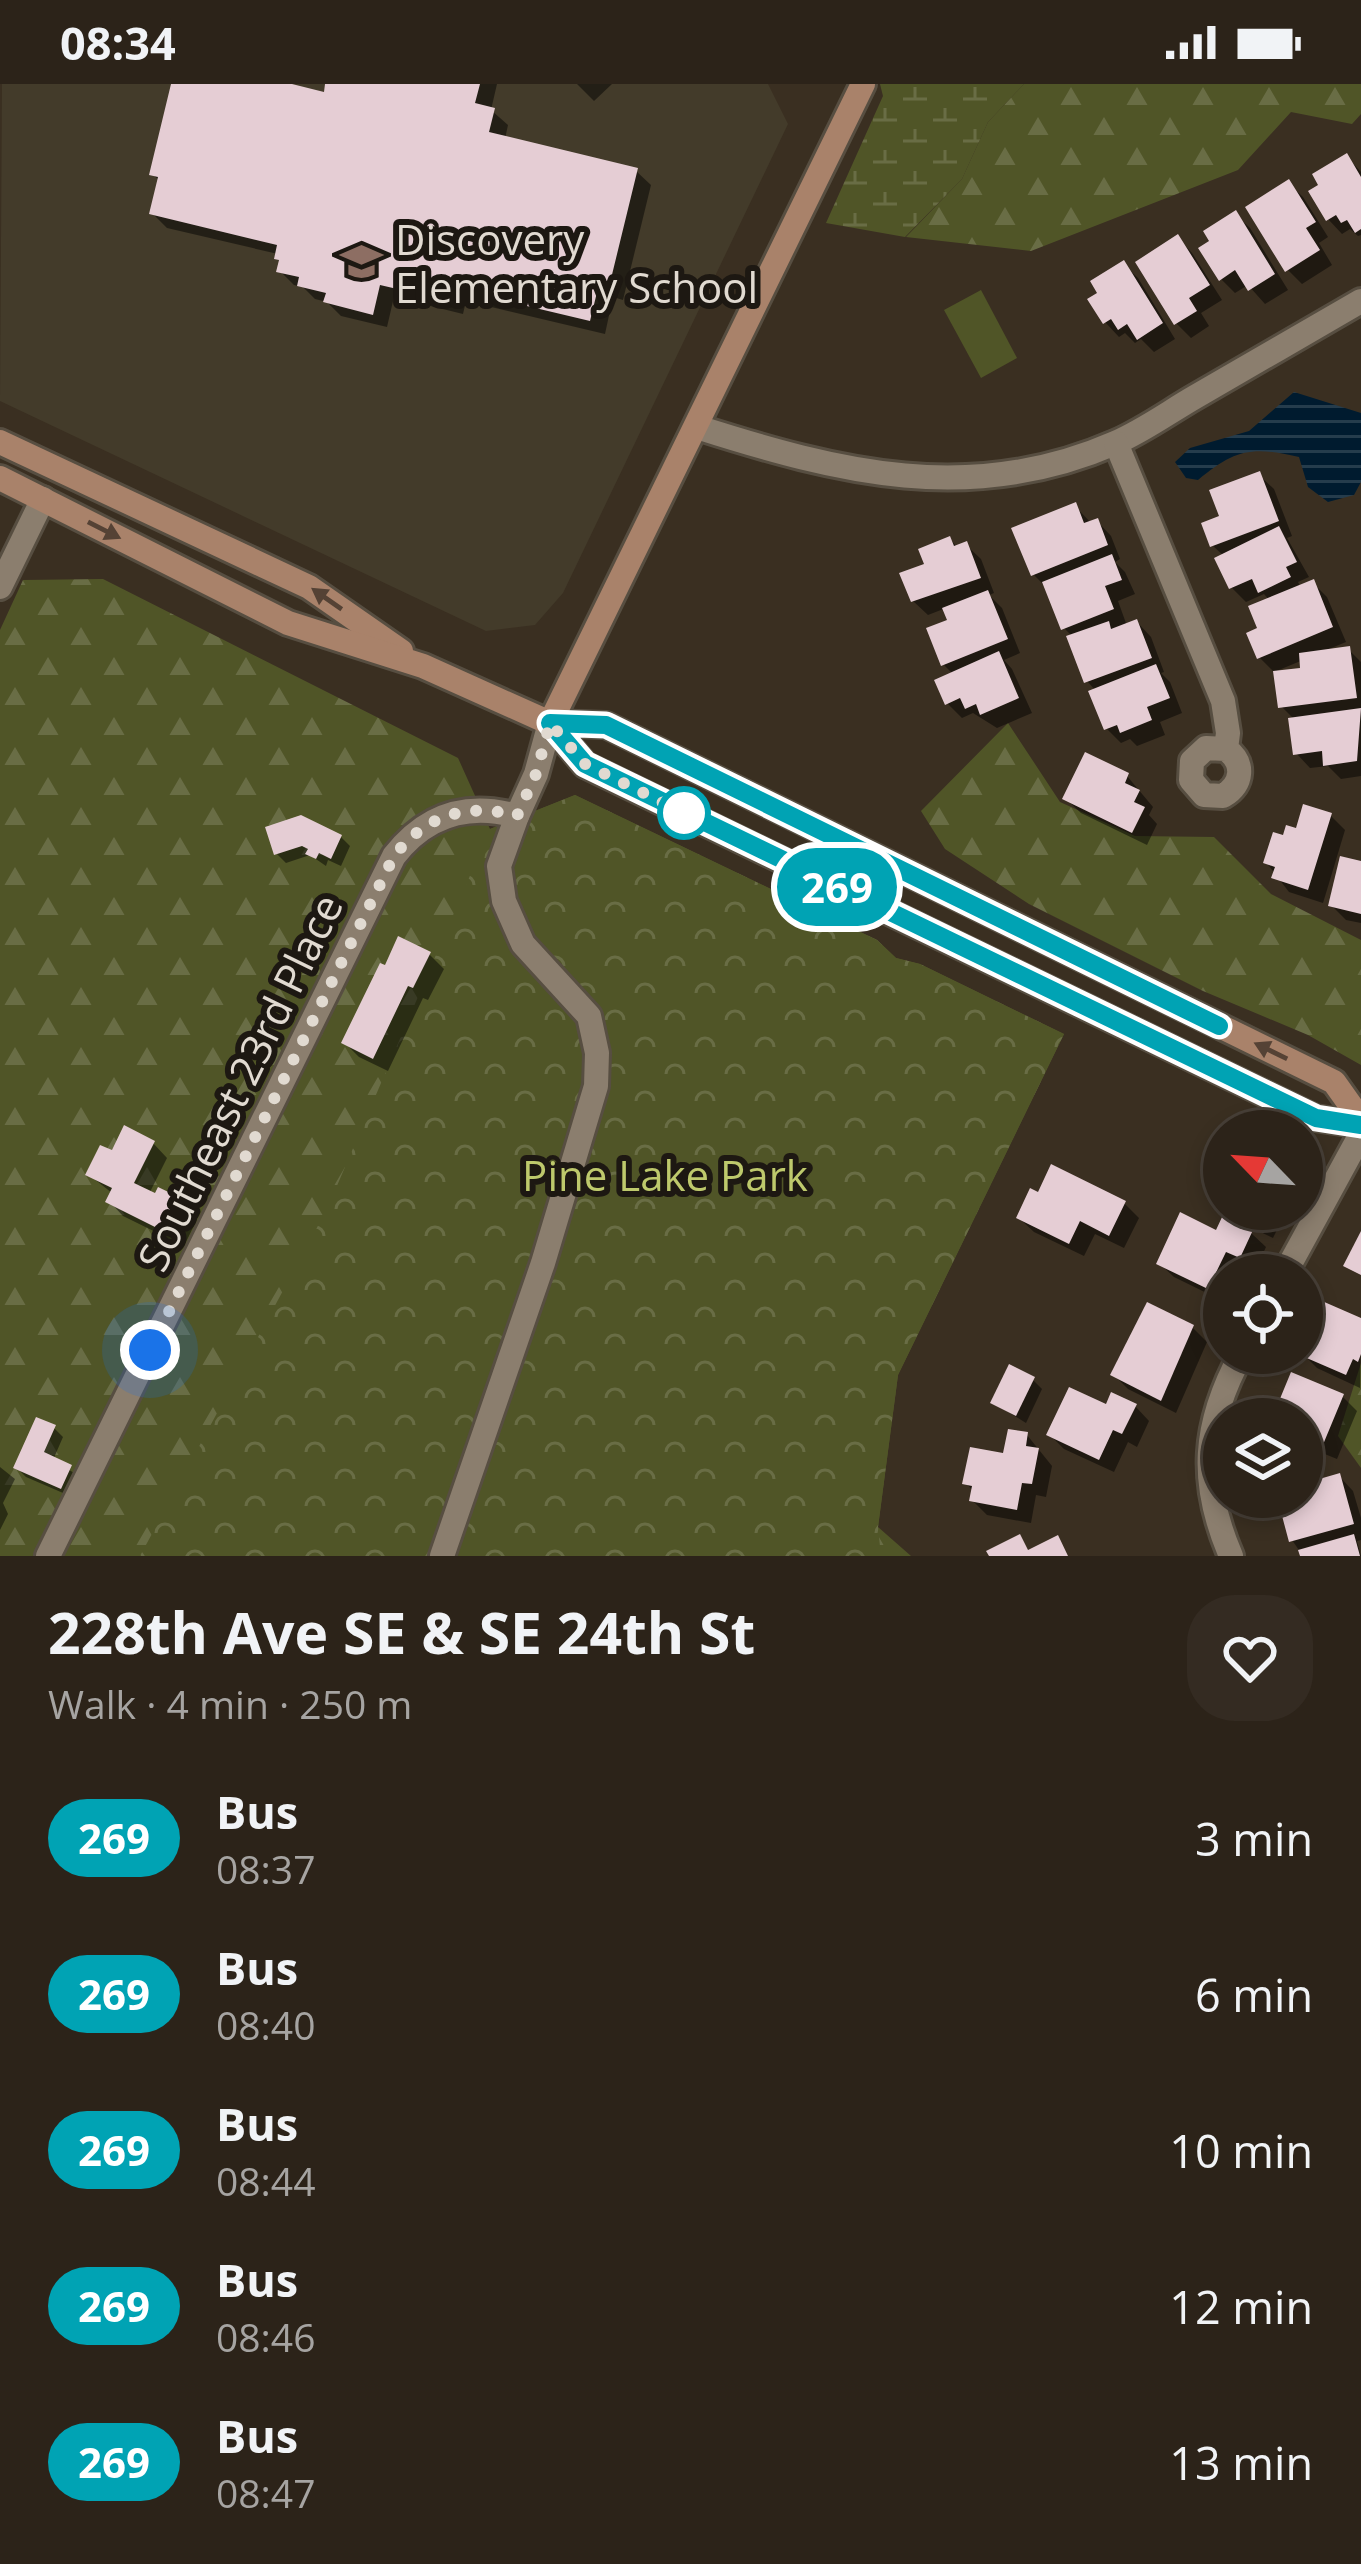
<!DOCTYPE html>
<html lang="en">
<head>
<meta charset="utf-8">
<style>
	body { margin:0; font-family:"Open Sans",sans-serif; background:#342b22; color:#f1f3f6; height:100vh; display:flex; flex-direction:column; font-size:45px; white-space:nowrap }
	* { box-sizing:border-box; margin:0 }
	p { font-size:39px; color:#a6a4a2 }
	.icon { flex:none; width:66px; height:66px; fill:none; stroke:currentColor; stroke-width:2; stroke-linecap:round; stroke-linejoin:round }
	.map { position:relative; height:1472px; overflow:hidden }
	.panel { display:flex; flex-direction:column; background:#2c2319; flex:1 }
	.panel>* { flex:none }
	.badge { padding:0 24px; border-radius:39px; font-size:42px; line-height:78px }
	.needle { width:78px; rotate:295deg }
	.buttons { position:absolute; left:1203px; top:1026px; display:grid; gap:24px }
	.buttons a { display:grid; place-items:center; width:120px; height:120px; border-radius:50%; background:#2c2319; box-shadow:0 6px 18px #0003,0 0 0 3px #484038; font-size:60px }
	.you { position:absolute; width:60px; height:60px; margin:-30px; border:9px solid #fff; border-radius:50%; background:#1a73e8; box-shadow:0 0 0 18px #1a73e833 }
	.map>.badge { position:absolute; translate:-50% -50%; box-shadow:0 0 0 6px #fff }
	.round { display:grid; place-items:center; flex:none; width:126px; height:126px; border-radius:48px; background:#342b22 }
	.headline { display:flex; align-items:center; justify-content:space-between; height:204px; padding:0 48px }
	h1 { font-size:57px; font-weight:700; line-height:90px }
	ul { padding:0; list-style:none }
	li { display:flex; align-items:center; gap:36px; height:156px; padding:0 48px }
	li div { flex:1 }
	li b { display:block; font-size:45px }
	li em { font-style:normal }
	li .badge { min-width:132px; font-weight:700; text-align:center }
	.status { display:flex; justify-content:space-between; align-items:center; height:84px; padding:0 60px; background:#2c2319; direction:ltr }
	.status svg { height:33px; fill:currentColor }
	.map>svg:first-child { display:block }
</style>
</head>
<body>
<div class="status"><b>08:34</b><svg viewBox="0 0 49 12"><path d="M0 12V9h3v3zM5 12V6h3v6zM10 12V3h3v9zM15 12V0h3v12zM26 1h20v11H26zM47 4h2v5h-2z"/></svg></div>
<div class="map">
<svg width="1361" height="1472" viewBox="0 0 1361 1472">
	<defs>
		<pattern id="forest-firs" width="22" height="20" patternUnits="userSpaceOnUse" patternTransform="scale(3)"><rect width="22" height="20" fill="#505527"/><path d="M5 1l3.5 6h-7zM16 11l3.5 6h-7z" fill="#696d45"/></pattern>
		<pattern id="wetland-marsh" width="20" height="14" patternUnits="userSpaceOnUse" patternTransform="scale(3)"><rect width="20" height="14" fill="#505527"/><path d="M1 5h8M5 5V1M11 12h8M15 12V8" fill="none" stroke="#696d45"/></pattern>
		<pattern id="park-crowns" width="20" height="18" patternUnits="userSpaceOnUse" patternTransform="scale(3)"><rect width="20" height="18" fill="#505527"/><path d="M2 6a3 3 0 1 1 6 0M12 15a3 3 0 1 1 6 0" fill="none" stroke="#696d45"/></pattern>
		<pattern id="water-rules" width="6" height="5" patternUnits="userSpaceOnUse" patternTransform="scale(3)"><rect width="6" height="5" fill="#001b2f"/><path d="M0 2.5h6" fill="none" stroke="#253c4c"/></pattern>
	</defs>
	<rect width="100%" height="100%" fill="#3a2f21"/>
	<polygon fill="#433b2a" points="2,0 768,0 788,40 563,509 535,541 486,547 0,317"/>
	<g fill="url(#forest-firs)">
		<polygon points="1024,0 1361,0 1361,30 1352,40 1291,28 1238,86 1031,167 906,153 962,95 988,38"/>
		<polygon points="103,495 458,674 490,745 575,711 877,856 896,874 920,880 1064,950 898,1291 878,1443 911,1472 0,1472 0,546 23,496"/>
		<polygon points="1008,639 1060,718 1135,752 1214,753 1271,810 1361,856 1361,981 1308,951 1203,907 1029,820 945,765 921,727"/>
		<polygon points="1361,1279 1361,1384 1338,1352"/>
	</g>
	<polygon fill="url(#wetland-marsh)" points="880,0 1024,0 988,38 962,95 905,153 826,139 883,12"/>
	<polygon fill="url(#park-crowns)" points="575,711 877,856 896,874 920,880 1064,950 898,1291 878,1443 881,1472 140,1472 327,1125 490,745"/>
	<polygon fill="#505527" points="981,206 1017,274 981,294 944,226"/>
	<path fill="url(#water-rules)" d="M1294 308 1361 329V398L1354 411 1328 418 1308 403 1299 373C1252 362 1235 365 1198 396L1186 394 1175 378 1190 364 1249 347Z"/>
	<g fill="#0007">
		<polygon points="174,0 279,0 326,11 328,0 497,0 491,26 508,41 505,55 636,87 651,101 623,216 613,213 605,250 466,217 463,230 394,213 387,243 341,232 327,218 315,215 303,203 294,201 280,187 278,170 167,144 152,129 160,97 152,90"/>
		<polygon points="577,0 612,0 594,17"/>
		<polygon points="1346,72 1361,88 1361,151 1358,152 1350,145 1342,150 1328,135"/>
		<polygon points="1288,99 1303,113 1328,153 1319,159 1332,181 1302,200 1288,186"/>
		<polygon points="1235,130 1250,144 1288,206 1265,220 1248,201 1235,209 1221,195"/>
		<polygon points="1178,154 1192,169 1222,216 1201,229 1209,242 1191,254 1176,239"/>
		<polygon points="1123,180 1138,194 1175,255 1154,268 1141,255 1135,259 1125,249 1119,253 1105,238"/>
		<polygon points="1259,391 1274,405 1292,452 1287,454 1309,493 1298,498 1301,504 1313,499 1327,513 1346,558 1324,567 1349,566 1361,578 1361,692 1341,695 1328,682 1310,684 1296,669 1295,636 1281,622 1304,586 1303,576 1274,588 1259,573 1261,546 1270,517 1264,510 1246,518 1232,504 1224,472 1213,462 1222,434"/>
		<polygon points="1075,422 1091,439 1097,437 1111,452 1120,475 1115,478 1125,488 1135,510 1118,517 1127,542 1137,538 1151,553 1164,588 1161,589 1170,598 1182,629 1160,638 1165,651 1137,662 1130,655 1121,659 1106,644 1096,607 1087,597 1073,553 1064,544 1048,505 1033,490"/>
		<polygon points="950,455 958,464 966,461 981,475 994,509 989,511 1002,524 1020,569 1004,576 1012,585 1032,629 997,644 973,629 962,634 947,619 953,590 943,580 950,537 946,524 928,531 913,517 927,481"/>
		<polygon points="1127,692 1153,723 1149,731 1157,740 1147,761 1081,729 1066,715"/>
		<polygon points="1330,731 1345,746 1323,819 1289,808 1266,778 1285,755"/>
		<polygon points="269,745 341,753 350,762 341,782 328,776 326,782 310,771 286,779 277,770"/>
		<polygon points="1361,780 1361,839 1346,836 1331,821"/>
		<polygon points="429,870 444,885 428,916 423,914 388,987 359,973 344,958"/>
		<polygon points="153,1059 167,1074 149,1110 183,1119 198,1133 184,1162 123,1132 109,1117 112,1109 88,1090 113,1070"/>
		<polygon points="1124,1119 1139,1134 1124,1164 1095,1150 1084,1172 1034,1148 1019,1134"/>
		<polygon points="1233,1125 1287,1125 1273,1154 1246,1141"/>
		<polygon points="1251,1149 1266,1163 1255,1186 1241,1180 1236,1191 1224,1191 1223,1217 1174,1193 1159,1179"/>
		<polygon points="1361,1237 1360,1304 1317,1284 1302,1269"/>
		<polygon points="1192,1243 1207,1258 1176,1329 1128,1305 1114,1291"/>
		<polygon points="1033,1296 1042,1305 1026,1339 994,1319"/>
		<polygon points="1342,1312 1357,1327 1337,1375 1310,1364 1302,1377 1302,1335 1264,1335 1278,1326"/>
		<polygon points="1135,1322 1149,1337 1137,1363 1128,1358 1114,1388 1064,1365 1050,1351 1107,1324"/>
		<polygon points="54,1344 63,1353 53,1376 79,1392 70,1412 26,1393 17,1384"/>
		<polygon points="1027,1351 1052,1382 1046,1413 1036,1411 1031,1439 987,1431 972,1416 974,1408 966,1399 1005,1373"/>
		<polygon points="0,1383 15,1395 3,1419 8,1430 0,1446"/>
		<polygon points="1339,1392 1353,1407 1361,1434 1361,1456 1357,1457 1361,1472 1303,1472 1292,1456 1280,1413 1302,1413 1302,1398 1306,1402"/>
	</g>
	<g fill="#e5cdd4">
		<polygon points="171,0 292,0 324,8 325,0 480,0 475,19 495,24 489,48 638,84 609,203 599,200 590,237 452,204 449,217 380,201 373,231 323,218 326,209 297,202 299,193 276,188 279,176 274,175 277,161 149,130 158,93 149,91"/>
		<polygon points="1347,69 1361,93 1361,145 1355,149 1347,136 1341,139 1336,131 1326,137 1308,107 1318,101 1312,90"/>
		<polygon points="1289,95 1316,138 1306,144 1320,166 1285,188 1245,123"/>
		<polygon points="1236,126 1275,190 1248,207 1235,186 1219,197 1198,164 1209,157 1203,147"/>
		<polygon points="1178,150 1210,201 1189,214 1197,227 1174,241 1135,178"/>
		<polygon points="1124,176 1163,239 1137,256 1127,240 1118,246 1111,235 1103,240 1087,215 1097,209 1090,197"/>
		<polygon points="1260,387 1279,437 1210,463 1201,439 1219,432 1209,406"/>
		<polygon points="1076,418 1084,439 1098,434 1108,461 1031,492 1011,444"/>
		<polygon points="1279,442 1297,478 1286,483 1291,493 1258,509 1252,495 1229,505 1214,474"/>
		<polygon points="950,452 954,462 967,457 981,494 911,518 899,489 924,480 918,465"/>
		<polygon points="1112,470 1122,496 1105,502 1114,525 1061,546 1042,498"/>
		<polygon points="1314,495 1333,543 1257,575 1246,549 1257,544 1248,522"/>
		<polygon points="988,506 1008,555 941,582 926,544 947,536 942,524"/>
		<polygon points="1137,535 1152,574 1084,599 1066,552 1109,537 1111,545"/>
		<polygon points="1350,562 1357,614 1278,624 1273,587 1300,584 1299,569"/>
		<polygon points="999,567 1019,614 980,631 976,620 965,625 960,614 945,621 934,596"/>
		<polygon points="1156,580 1170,614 1147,623 1152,636 1120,649 1117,641 1104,646 1088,607"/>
		<polygon points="1361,624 1357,677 1323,682 1322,667 1293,671 1288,634"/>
		<polygon points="1085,668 1129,689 1125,699 1140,706 1134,718 1145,723 1132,749 1062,715"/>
		<polygon points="1303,720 1332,729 1308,806 1271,794 1275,783 1263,779 1273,748 1283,751 1286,741 1296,744"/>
		<polygon points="301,731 342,751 331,775 319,769 316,775 305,770 308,765 302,762 274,771 265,743"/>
		<polygon points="1340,772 1361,777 1361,830 1328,822"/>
		<polygon points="398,852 431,868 413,904 408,902 373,975 341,959 380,879 385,881"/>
		<polygon points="124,1041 155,1057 134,1099 155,1109 158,1103 185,1116 169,1150 105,1118 112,1104 85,1091 100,1061 112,1066"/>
		<polygon points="1224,1054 1224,1107 1203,1097"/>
		<polygon points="1051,1080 1126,1117 1109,1152 1080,1137 1069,1160 1016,1134 1030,1104 1038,1108"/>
		<polygon points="1223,1125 1266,1125 1258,1142"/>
		<polygon points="1180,1128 1216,1146 1223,1131 1253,1146 1240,1174 1226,1168 1208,1205 1156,1180"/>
		<polygon points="1361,1147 1361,1191 1343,1182"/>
		<polygon points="1322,1217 1361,1234 1361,1270 1358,1278 1353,1275 1346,1291 1302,1272 1302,1262"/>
		<polygon points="1147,1218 1194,1241 1161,1317 1110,1291"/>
		<polygon points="1009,1280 1035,1293 1016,1332 990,1319"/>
		<polygon points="1291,1288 1344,1310 1322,1363 1302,1355 1302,1335 1261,1335 1268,1319 1277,1322"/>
		<polygon points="1069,1303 1106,1320 1111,1308 1137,1320 1122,1350 1113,1346 1099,1376 1046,1351"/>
		<polygon points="36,1333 56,1341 44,1368 72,1381 61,1405 13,1384"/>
		<polygon points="1008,1345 1028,1348 1026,1362 1039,1364 1032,1400 1022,1399 1017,1426 969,1417 972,1402 962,1400 970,1363 1003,1369"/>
		<polygon points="1340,1389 1354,1440 1289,1458 1277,1413 1302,1413 1302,1400"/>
		<polygon points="1020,1450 1028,1466 1058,1451 1068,1472 989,1472 986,1467"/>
		<polygon points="1354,1450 1360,1472 1300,1472 1298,1466"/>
	</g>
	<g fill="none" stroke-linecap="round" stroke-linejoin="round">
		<defs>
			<g id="street">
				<path d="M697 343C838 388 971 422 1115 359 1143 347 1169 328 1195 313 1250 281 1306 249 1361 217"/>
				<path d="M1116 359 1223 617 1228 649 1226 665C1245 679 1243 700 1223 712L1204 711 1191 696 1192 677 1206 664 1226 665"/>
				<polyline points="0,503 43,415"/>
				<polyline points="1284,1191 1361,1050"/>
				<path d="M48 1472 394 772C426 731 467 718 517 732L536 690 550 639"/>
				<polyline points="442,1472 543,1179 596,1002 597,969 589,932 523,860 504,817 499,782 517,732"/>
				<path d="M1231 1472C1199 1398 1203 1340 1242 1269"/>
			</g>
			<g id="secondary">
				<polyline points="0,358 309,503 401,567"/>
				<polyline points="0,394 288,539 423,582 550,639 606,641 1334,998 1361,1036"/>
				<polyline points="550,639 585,681 1315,1034 1361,1041"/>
				<polyline points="550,639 863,0"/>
			</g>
		</defs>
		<use href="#street" stroke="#574e41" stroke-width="30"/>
		<use href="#secondary" stroke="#574e41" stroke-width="30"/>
		<use href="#street" stroke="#8b7e6e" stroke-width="24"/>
		<use href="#secondary" stroke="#a9826a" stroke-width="24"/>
	</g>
	<defs><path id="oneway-solid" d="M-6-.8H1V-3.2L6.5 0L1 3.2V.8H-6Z" transform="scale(3)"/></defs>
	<g fill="#554235">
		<use href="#oneway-solid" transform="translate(104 446) rotate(27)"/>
		<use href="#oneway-solid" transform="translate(327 515) rotate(-145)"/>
		<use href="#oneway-solid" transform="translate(1271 967) rotate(-154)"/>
	</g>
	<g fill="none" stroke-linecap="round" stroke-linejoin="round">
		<defs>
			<polyline id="line" points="1219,942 606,641 550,639 585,680 1316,1034 1361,1041"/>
		</defs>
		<use href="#line" stroke="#fff" stroke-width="27"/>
		<use href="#line" stroke="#00a3b4" stroke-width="18"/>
		<path stroke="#e1dad1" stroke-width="12" stroke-dasharray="0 21.6" d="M150 1266 394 772C426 731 467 718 517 732L536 690 550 639 585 680 684 729"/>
	</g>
	<defs>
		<symbol id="school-bare" viewBox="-9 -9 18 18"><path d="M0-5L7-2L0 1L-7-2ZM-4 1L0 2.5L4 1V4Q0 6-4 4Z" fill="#8d6e63" stroke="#1d1812" stroke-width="2.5" paint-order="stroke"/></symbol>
	</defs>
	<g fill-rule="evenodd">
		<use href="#school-bare" x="332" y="148" width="59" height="59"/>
	</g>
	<circle fill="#fff" stroke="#00a3b4" stroke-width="6" cx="684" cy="729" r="24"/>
	<g text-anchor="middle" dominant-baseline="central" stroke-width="12" stroke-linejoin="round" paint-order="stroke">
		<g font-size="42" fill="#e1dad1" stroke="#1d1812" text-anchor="start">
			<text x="395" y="154">Discovery<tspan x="395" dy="48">Elementary School</tspan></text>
		</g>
		<g font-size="42" fill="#e1dad1" stroke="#1d1812">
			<text transform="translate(239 998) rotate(-64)">Southeast 23rd Place</text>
		</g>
		<g font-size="42" fill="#bec96c" stroke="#1d1812">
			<text x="665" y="1090">Pine Lake Park</text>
		</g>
	</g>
</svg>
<div class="buttons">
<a><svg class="needle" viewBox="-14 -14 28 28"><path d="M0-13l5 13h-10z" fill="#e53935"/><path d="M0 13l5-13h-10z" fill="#a6a4a2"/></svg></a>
<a><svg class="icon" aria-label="locate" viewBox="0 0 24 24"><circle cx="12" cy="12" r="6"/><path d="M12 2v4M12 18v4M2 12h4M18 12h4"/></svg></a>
<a><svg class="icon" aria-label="layers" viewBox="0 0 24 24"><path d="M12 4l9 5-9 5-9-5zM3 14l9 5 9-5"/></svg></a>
</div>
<div class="you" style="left:150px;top:1266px"></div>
<b class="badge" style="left:837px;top:803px;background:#00a3b4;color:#fff">269</b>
</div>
<section class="panel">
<div class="headline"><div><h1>228th Ave SE &amp; SE 24th St</h1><p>Walk · 4 min · 250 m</p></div><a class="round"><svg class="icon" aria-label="heart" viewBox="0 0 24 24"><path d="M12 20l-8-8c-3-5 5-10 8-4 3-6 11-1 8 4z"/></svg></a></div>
<ul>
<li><span class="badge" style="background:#00a3b4;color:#fff">269</span><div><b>Bus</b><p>08:37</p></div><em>3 min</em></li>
<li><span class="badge" style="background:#00a3b4;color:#fff">269</span><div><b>Bus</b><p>08:40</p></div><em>6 min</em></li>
<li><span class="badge" style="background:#00a3b4;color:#fff">269</span><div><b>Bus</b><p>08:44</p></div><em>10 min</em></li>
<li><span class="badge" style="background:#00a3b4;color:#fff">269</span><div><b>Bus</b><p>08:46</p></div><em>12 min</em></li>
<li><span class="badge" style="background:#00a3b4;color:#fff">269</span><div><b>Bus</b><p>08:47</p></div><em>13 min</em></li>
</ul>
</section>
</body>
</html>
